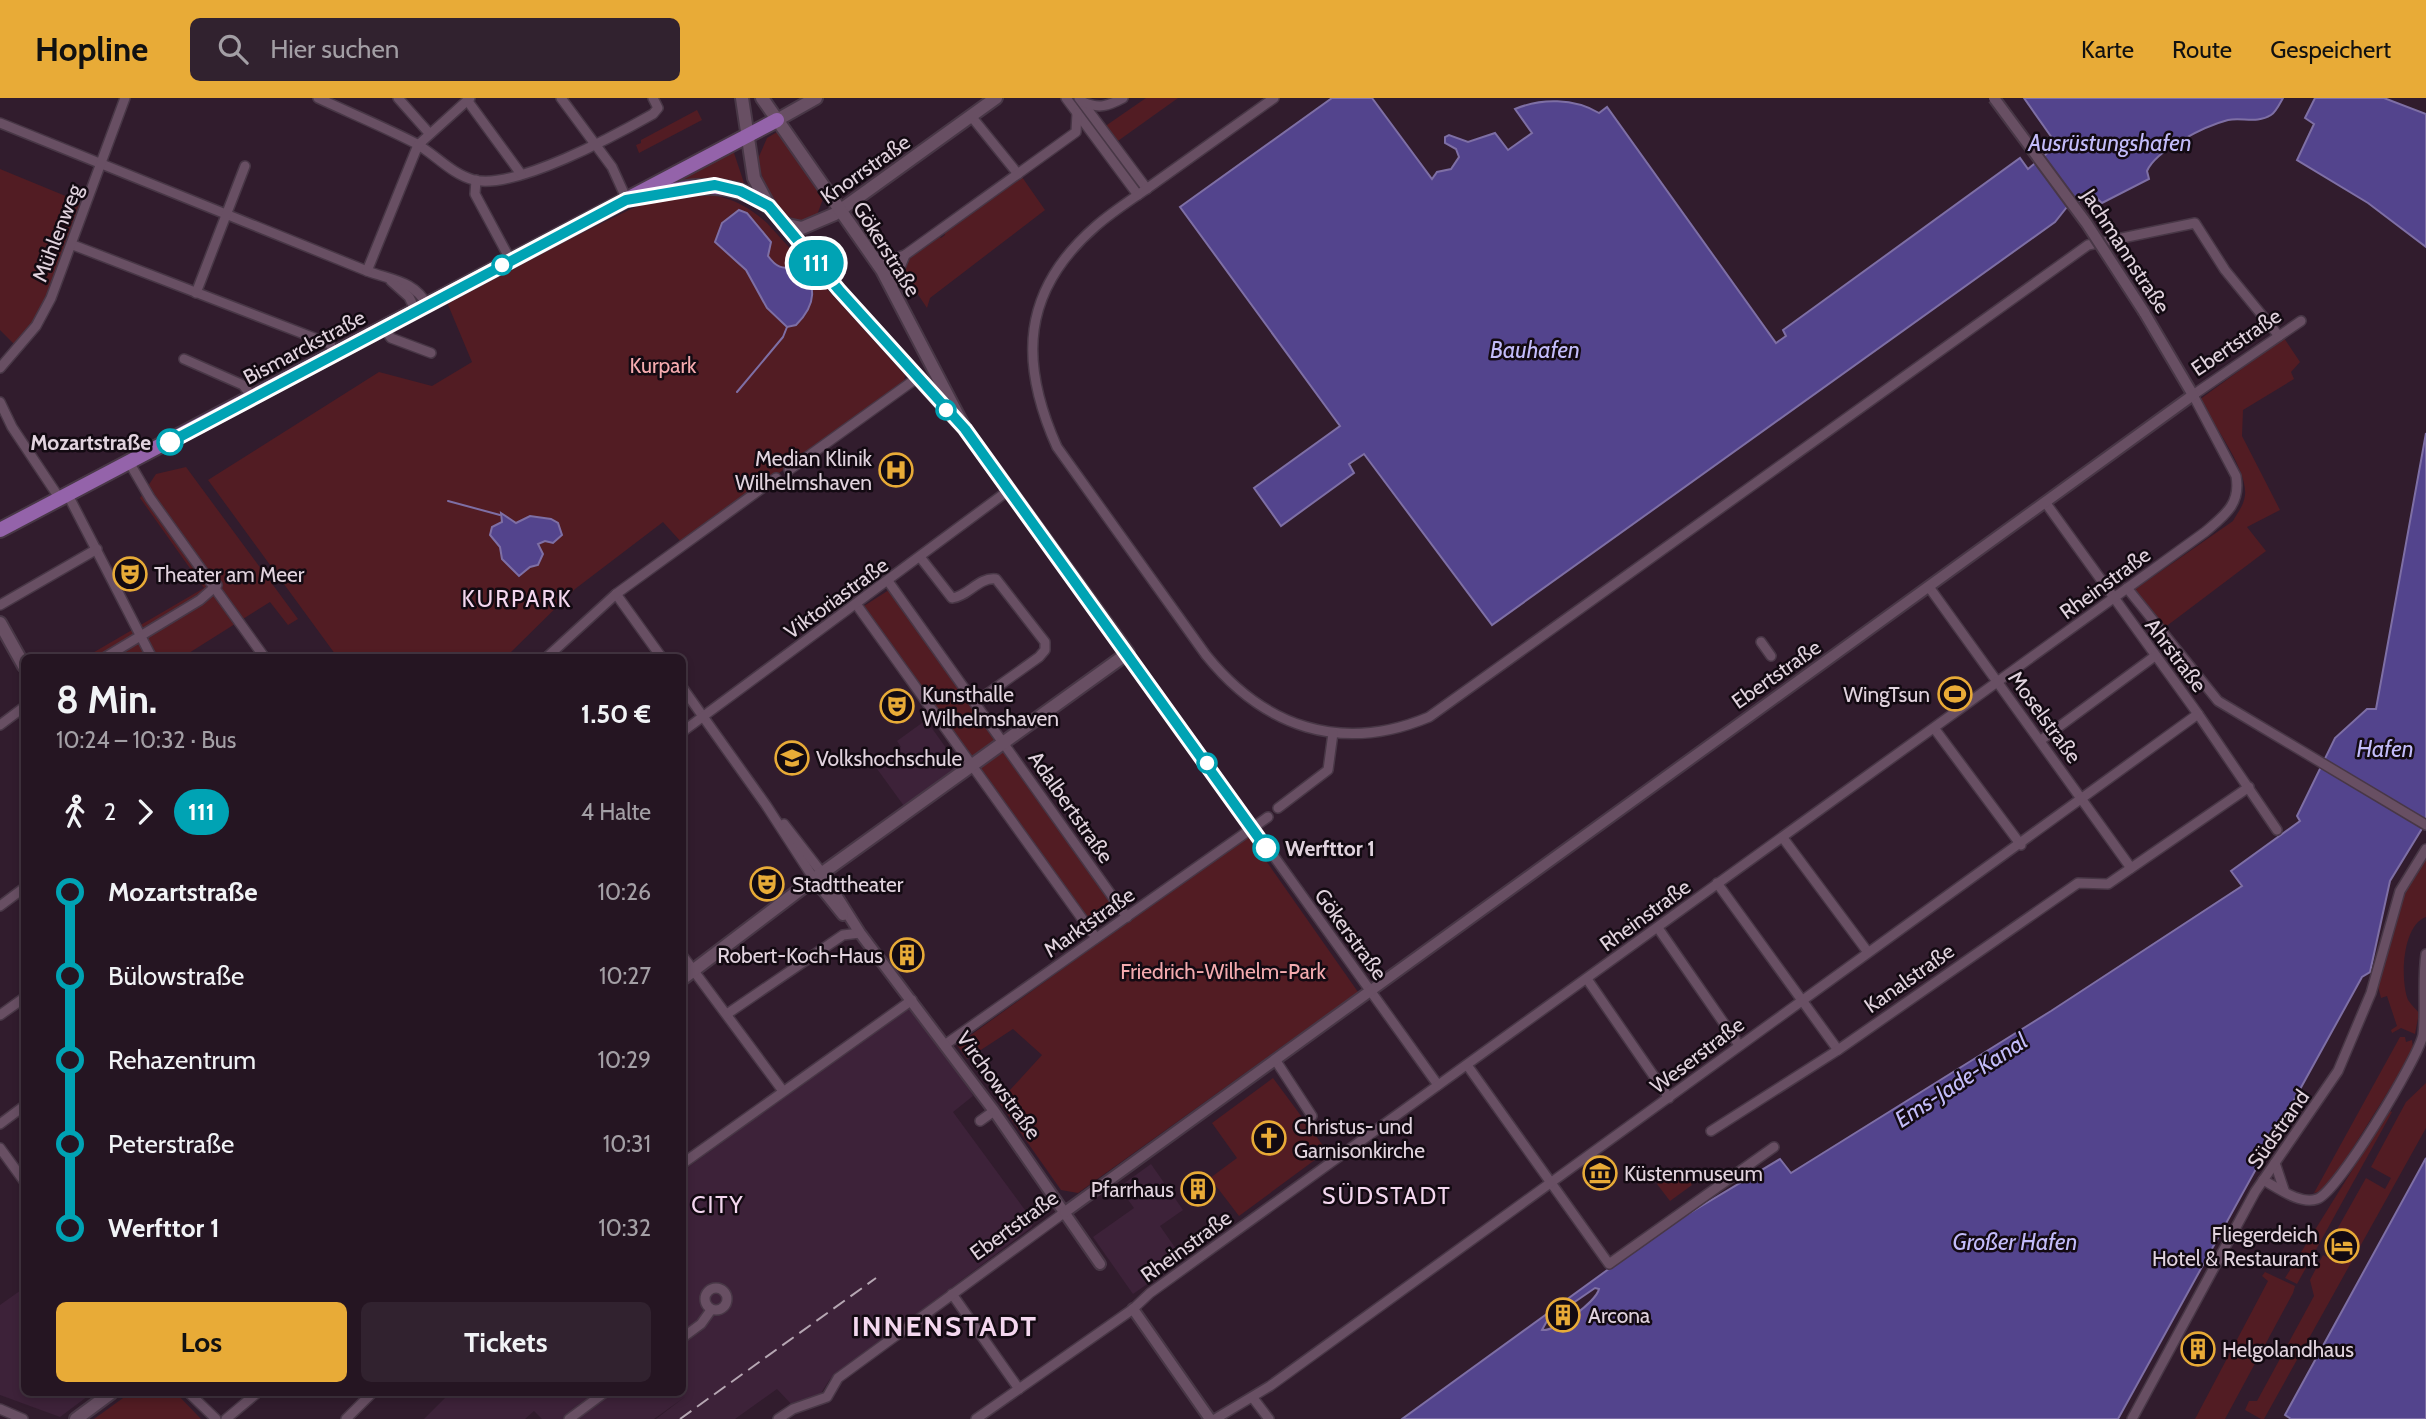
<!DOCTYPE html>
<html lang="de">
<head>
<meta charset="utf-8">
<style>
	body { margin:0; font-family:Cabin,sans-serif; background:#31222f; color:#f1f3f6; height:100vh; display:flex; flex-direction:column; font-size:26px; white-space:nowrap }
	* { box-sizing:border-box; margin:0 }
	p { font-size:23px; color:#a39fa5 }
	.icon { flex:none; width:38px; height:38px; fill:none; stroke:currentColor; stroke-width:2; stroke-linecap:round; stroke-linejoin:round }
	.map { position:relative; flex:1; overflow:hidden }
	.drawer { position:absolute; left:21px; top:556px; width:665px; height:742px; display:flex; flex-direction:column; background:#251522; border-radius:10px; box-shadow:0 4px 10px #0003,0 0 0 2px #423440 }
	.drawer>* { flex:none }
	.badge { padding:0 14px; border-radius:23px; font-size:24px; line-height:46px }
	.map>.badge { position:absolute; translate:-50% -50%; box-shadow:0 0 0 4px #fff }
	.legs { display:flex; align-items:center; gap:10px; height:77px; padding:0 35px; font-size:23px }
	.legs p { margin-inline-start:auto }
	.overview { display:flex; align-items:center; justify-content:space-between; height:119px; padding:0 35px }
	h1 { font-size:38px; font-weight:700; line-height:52px }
	.action { display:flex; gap:14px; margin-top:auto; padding:14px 35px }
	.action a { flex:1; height:80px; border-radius:10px; background:#e8ab37; color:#111; font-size:28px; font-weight:700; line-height:80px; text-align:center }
	.action a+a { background:#31222f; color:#f1f3f6 }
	ul { padding:0 35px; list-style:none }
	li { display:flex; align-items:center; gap:24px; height:84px; font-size:26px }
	li i { display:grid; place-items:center; width:10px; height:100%; margin:0 9px; background:currentColor }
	li i::after { content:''; width:18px; height:18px; margin:-9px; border:5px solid; border-radius:50%; background:#251522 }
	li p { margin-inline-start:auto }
	li:first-child i { background:linear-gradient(#0000 50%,currentColor 0) }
	li:last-child i { background:linear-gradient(currentColor 50%,#0000 0) }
	header { display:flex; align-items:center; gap:42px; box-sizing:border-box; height:98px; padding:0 35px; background:#e8ab37; color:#111 }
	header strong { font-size:33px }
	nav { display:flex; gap:38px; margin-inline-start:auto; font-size:24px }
	.search { width:490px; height:63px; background:#31222f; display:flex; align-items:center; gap:18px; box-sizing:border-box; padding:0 24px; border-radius:10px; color:#a39fa5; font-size:26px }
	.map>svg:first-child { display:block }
</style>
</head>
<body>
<header>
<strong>Hopline</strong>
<div class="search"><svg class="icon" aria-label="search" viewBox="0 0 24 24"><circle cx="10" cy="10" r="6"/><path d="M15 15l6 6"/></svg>Hier suchen</div>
<nav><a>Karte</a><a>Route</a><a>Gespeichert</a></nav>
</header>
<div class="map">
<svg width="2426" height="1321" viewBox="0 0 2426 1321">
	<rect width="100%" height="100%" fill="#311c2d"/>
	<g fill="#3d2239">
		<polygon points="926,622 959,668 904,708 875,668 901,649 897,643"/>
		<polygon points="909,909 970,991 973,998 953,1014 1033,1123 1032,1129 830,1281 818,1300 793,1308 777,1291 735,1321 656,1321 686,1298 654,1321 542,1321 534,1313 525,1321 424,1321 450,1295 682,1295 683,1073"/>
		<polygon points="1151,1066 1183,1112 1160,1128 1183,1161 1133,1196 1093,1139 1134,1110 1119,1089"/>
		<polygon points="24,1190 24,1295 92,1295 60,1319 0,1297 0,1207"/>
	</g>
	<g fill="#521c23">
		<polygon points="1146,0 1178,0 1115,45 1104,29"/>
		<polygon points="697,12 702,22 639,55 636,47 641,45 641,42"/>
		<path d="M777 34 823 101 817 117 802 124C774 117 765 88 757 63L767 40Z"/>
		<polygon points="733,52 745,88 720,82 654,91"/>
		<path d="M0 71 85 106C67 156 51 207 16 248L0 232Z"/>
		<polygon points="1022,79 1045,112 930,200 927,210 897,165 938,137 941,140 945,137 943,133"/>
		<path d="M699 95C727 98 746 106 767 125L905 277 904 285 682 445 663 424 575 491 505 560H338L208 382 379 274 432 288 472 264 446 202 633 110 662 100Z"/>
		<path d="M2284 240 2300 264 2291 274 2294 281 2243 312 2242 338 2280 412 2247 429 2266 453 2164 530 2134 492 2233 423C2238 414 2244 407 2245 397 2248 372 2212 324 2199 302Z"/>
		<polygon points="186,369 298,521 288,527 270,504 181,560 84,560 204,490 140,400 156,376"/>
		<polygon points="892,490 1001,644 972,663 864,508"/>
		<polygon points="1005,651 1119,813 1093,831 977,670"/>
		<polygon points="1248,737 1358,894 1078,1095 1061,1092 999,1004 1042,957 1013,931 967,961 957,947"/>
		<path d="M2426 761V819C2402 827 2400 882 2408 902 2411 907 2416 911 2419 915L2415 936 2401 930 2392 935 2391 932 2397 928 2387 898 2381 900 2378 888 2405 795Z"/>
		<polygon points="2400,939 2405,939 2406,944 2412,942 2413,950 2406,965 2332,1083 2322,1093 2314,1095"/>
		<polygon points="1273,980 1327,1053 1239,1118 1210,1080 1237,1060 1212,1025"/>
		<polygon points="2426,985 2426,1030 2264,1321 2261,1321 2245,1312 2249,1303 2257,1303 2314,1198 2310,1182 2323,1157 2342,1167 2353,1144 2335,1135 2366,1080 2385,1091 2391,1080 2371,1069 2406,1004"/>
		<polygon points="2389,1013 2392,1014 2297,1186 2285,1180"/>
		<polygon points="1680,1069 1692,1087 1670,1103 1657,1086"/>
		<polygon points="2265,1174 2295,1188 2293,1195 2225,1321 2195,1321 2268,1183 2262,1178"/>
		<polygon points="130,1295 176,1295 201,1321 94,1321"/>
	</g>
	<g fill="#53448d" stroke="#7e6fa5" stroke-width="2" fill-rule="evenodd">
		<path d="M1332 0H1372L1432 81 1437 74 1451 71 1459 59 1456 51 1445 45V39L1449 37 1468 44 1495 35 1508 52 1532 35 1515 11C1541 0 1574 0 1599 15L1607 9 1776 245 1786 238 1783 232 2020 60 2028 71 2057 47 2024 0H2283C2280 5 2276 14 2271 17 2257 26 2242 19 2228 22 2205 28 2156 52 2147 73L2149 81 2102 105 2092 96 2067 109 2055 124 1492 527 1364 356 1349 366 1354 375 1281 428 1254 390 1340 328 1180 109Z"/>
		<polygon points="2315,0 2384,0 2426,16 2426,149 2368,105 2297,62 2314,26 2305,20"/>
		<path d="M739 112 747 115 771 144 768 158C776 169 782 172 796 168 819 186 816 207 796 227L787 229 767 210 746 172 715 144 722 125Z"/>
		<path d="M2426 335V724L2390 783 2370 874 2362 879 2118 1321H1402L1668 1128 1780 1061 1791 1075 2051 913 2242 788 2231 773 2300 723 2297 718 2335 640 2367 611H2376ZM1595 1190 1599 1191C1596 1204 1555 1234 1542 1232L1547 1223Z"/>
		<polygon points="501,415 516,425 530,418 551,421 558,425 562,437 553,445 545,443 538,446 543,456 538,467 530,469 519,478 502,461 500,449 490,437 492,429 502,424"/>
		<polygon points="2426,1060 2426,1321 2291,1321 2285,1317"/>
	</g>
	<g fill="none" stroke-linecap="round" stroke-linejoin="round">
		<g stroke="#7e6fa5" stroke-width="2">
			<polyline points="737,294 783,239 787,229"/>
			<polyline points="448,403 500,417"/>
		</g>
		<defs>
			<g id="minor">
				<path d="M318 0C350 15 384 29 415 45 435 56 451 76 474 82 515 92 616 37 653 16L658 10 653 0"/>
				<polyline points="398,0 429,35"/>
				<polyline points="561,0 612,69 627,102"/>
				<polyline points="1066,0 1138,97"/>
				<polyline points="1079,0 1147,91"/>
				<path d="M1274 0C1233 29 1193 58 1152 87 1134 100 1113 113 1096 128 1021 193 1019 264 1057 349L1206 557C1264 629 1341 656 1429 619L2088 147 2195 125 2225 172 2279 238"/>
				<polyline points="467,2 521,76"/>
				<path d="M1083 4C1099 11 1108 8 1123 0"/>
				<polyline points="971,18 1018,76"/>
				<path d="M0 25 367 173C391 182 415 183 427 207"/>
				<polyline points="476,82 475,96 511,163"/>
				<polyline points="73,147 330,246 335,256"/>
				<polyline points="874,159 889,162 905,157 1076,34 1077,15"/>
				<polyline points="367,173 418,47 470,0"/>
				<polyline points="391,183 409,199 416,213"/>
				<polyline points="892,189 905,157"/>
				<polyline points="196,195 245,68"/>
				<polyline points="384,230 391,240 431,255"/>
				<polyline points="184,261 243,287 253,300"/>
				<polyline points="0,270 36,228 51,200 125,0"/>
				<polyline points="0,304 12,329 60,401"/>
				<polyline points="129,364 150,400 265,560"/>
				<polyline points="789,372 917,280"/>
				<polyline points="68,397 152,560"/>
				<polyline points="2045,404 2198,616 2277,732"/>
				<path d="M920 459 952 500C969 498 978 479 996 481L1045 544V552L1039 559 976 604"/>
				<polyline points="888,483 1127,819"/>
				<polyline points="1929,489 2131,770"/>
				<polyline points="2127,490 2218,603 2426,727"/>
				<polyline points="616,496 662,560"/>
				<polyline points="856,506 1096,840"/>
				<polyline points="0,507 97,451"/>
				<polyline points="1761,544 1771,558"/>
				<polyline points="1128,555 1438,987"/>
				<polyline points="104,560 200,502 217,487"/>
				<polyline points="546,560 616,496 776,380"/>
				<polyline points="682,589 766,707 814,781"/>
				<polyline points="0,627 24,609"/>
				<polyline points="1934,630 2021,747"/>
				<polyline points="682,634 1009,392"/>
				<polyline points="2041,642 2155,558"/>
				<polyline points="1278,710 1328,672 1333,635"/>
				<polyline points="784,726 822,775"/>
				<polyline points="1783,740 1867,853"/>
				<polyline points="1717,785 1838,952"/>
				<polyline points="0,808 24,790"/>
				<polyline points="1658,830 1739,947"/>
				<polyline points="682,857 783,993"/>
				<polyline points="1587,881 1669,1000"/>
				<polyline points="727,916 843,837 860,835"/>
				<polyline points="0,917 24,900"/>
				<polyline points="946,946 1268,719"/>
				<polyline points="1276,963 1312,1018"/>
				<polyline points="1467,967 1609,1166 1774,1049"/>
				<polyline points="980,1023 994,1013"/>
				<polyline points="0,1026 24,1008"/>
				<polyline points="1711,1033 1838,952 2078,785 2108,786 2249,689"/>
				<polyline points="0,1050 24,1083"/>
				<polyline points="2275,1065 2284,1092"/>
				<polyline points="682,1066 912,902"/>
				<path d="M2263 1082C2278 1090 2300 1107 2317 1101 2337 1095 2418 961 2423 937 2426 910 2422 883 2426 856"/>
				<circle cx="716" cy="1201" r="11"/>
				<polyline points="952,1196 1019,1291"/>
				<polyline points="682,1240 701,1226 711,1212"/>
				<polyline points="189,1295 216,1321"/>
				<polyline points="1253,1300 1269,1321"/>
				<polyline points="0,1311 23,1321"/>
				<polyline points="226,1321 257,1295"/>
				<polyline points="346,1321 372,1295"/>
				<polyline points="569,1321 604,1295"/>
				<polyline points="778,1321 793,1311 827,1299 838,1280 1065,1114"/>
				<path d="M976 1321 1133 1211 1150 1195 2205 434C2225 417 2241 406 2236 378L2193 297 2301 223"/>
				<polyline points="1215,1321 1270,1288 2198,616"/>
				<polyline points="2132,1321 2255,1094 2338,973 2371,895 2400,793 2426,751"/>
			</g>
			<g id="tertiary">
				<polyline points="822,775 860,835 994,1013 1100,1166"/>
				<polyline points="814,781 843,817"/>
				<polyline points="1065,1114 2193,297 2144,214"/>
				<polyline points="1133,1211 1210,1321"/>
			</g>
			<g id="secondary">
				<polyline points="742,0 754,80 769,108 839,192 957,323"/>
				<polyline points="777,22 816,0"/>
				<polyline points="783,126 802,130 835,116 996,0"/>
				<polyline points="0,525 24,568"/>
				<polyline points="682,881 814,781 1128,555 965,331 882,172 762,0"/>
				<polyline points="76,1321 111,1295"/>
			</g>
			<g id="primary">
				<path d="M642 98C687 89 729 79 769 108"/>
				<polyline points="0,432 777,22"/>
			</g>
		</defs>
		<use href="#minor" stroke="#483746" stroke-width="12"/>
		<use href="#tertiary" stroke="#483746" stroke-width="14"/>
		<use href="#secondary" stroke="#483746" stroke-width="16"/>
		<use href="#primary" stroke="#483746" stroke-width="18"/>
		<use href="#minor" stroke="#684f63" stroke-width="9"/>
		<use href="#tertiary" stroke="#684f63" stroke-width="10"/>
		<use href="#secondary" stroke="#684f63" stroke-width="12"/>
		<use href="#primary" stroke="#9463aa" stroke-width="14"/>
		<polyline stroke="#b6a7b3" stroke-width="2" stroke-dasharray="14 7" stroke-linecap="butt" points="680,1321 876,1180"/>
		<defs>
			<polyline id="tertiary-bridge" points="1994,0 2087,126 2144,214"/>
		</defs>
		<use href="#tertiary-bridge" stroke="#483746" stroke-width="14" stroke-linecap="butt"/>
		<use href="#tertiary-bridge" stroke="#684f63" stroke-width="10"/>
	</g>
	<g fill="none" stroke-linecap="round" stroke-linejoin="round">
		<defs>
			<polyline id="line-1" points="170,344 626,102 715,87 740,93 769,108 839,192 965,331 1266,750"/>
		</defs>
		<use href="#line-1" stroke="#fff" stroke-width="16"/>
		<use href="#line-1" stroke="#00a3b4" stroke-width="10"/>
	</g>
	<defs>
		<symbol id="hospital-ring" viewBox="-11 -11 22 22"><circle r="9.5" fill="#130a12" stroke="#e8ab37" stroke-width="1.5"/><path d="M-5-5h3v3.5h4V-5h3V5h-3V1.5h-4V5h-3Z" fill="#e8ab37"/></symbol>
		<symbol id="theatre-ring" viewBox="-11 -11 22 22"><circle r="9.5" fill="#130a12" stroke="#e8ab37" stroke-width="1.5"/><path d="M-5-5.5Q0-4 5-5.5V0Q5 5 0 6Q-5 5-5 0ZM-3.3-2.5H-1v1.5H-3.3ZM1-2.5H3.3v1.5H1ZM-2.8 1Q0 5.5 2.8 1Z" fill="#e8ab37"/></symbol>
		<symbol id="stadium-ring" viewBox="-11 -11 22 22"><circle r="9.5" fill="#130a12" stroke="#e8ab37" stroke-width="1.5"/><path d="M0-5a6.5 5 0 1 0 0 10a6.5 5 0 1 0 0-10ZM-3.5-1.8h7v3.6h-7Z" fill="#e8ab37"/></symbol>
		<symbol id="university-ring" viewBox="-11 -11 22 22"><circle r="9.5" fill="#130a12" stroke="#e8ab37" stroke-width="1.5"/><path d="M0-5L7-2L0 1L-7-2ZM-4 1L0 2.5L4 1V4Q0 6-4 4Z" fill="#e8ab37"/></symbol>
		<symbol id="building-ring" viewBox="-11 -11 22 22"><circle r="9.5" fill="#130a12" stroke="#e8ab37" stroke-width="1.5"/><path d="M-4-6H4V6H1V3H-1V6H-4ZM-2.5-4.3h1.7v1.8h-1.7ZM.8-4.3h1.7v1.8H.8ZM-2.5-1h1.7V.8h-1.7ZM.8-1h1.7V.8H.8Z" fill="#e8ab37"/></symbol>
		<symbol id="church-ring" viewBox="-11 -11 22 22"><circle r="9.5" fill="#130a12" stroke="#e8ab37" stroke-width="1.5"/><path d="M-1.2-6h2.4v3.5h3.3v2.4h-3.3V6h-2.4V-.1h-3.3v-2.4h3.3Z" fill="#e8ab37"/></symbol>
		<symbol id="museum-ring" viewBox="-11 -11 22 22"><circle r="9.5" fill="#130a12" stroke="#e8ab37" stroke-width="1.5"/><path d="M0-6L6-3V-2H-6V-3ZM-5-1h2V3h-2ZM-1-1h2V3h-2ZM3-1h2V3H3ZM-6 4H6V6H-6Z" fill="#e8ab37"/></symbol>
		<symbol id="hotel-ring" viewBox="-11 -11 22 22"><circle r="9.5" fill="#130a12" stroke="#e8ab37" stroke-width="1.5"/><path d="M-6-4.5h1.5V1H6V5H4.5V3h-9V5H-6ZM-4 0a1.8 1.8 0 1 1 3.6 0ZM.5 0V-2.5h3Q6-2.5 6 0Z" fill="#e8ab37"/></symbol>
	</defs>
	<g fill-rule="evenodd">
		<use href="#hospital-ring" x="877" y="353" width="38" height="38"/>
		<use href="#theatre-ring" x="111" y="457" width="38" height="38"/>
		<use href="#stadium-ring" x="1936" y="577" width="38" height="38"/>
		<use href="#theatre-ring" x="878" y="589" width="38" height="38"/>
		<use href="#university-ring" x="773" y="641" width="38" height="38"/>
		<use href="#theatre-ring" x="748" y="767" width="38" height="38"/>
		<use href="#building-ring" x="888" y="838" width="38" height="38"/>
		<use href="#church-ring" x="1250" y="1021" width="38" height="38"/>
		<use href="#museum-ring" x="1581" y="1056" width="38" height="38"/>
		<use href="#building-ring" x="1179" y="1072" width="38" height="38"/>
		<use href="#hotel-ring" x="2323" y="1129" width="38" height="38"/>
		<use href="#building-ring" x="1544" y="1198" width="38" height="38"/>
		<use href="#building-ring" x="2179" y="1232" width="38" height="38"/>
	</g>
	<g fill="#fff" stroke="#00a3b4" stroke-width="3.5">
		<circle cx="502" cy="167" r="9"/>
		<circle cx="946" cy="312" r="9"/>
		<circle cx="170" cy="344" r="12"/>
		<circle cx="1207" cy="665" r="9"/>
		<circle cx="1266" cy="750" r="12"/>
	</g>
	<g text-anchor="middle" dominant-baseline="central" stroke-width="5" stroke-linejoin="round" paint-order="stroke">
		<g font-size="21" fill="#e1d3de" stroke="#130a12">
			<text transform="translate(865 71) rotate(-35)">Knorrstraße</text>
			<text transform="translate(57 135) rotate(-69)">Mühlenweg</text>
			<text transform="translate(887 151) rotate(58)">Gökerstraße</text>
			<text transform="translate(2126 153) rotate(57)">Jachmannstraße</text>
			<text transform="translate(2236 244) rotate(-34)">Ebertstraße</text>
			<text transform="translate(304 249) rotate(-28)">Bismarckstraße</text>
			<text transform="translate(2105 485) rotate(-36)">Rheinstraße</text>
			<text transform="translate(836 500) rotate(-36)">Viktoriastraße</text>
			<text transform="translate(2176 557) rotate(53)">Ahrstraße</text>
			<text transform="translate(1776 576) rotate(-35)">Ebertstraße</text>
			<text transform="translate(2045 619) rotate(54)">Moselstraße</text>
			<text transform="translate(1071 709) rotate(55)">Adalbertstraße</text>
			<text transform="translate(1645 817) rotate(-36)">Rheinstraße</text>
			<text transform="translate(1089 824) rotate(-35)">Marktstraße</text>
			<text transform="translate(1351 836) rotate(54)">Gökerstraße</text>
			<text transform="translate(1909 880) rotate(-35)">Kanalstraße</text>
			<text transform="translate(1697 957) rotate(-37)">Weserstraße</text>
			<text transform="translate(999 987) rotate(54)">Virchowstraße</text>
			<text transform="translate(2278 1031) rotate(-55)">Südstrand</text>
			<text transform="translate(1014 1127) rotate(-36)">Ebertstraße</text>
			<text transform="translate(1186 1148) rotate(-36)">Rheinstraße</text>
		</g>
		<g font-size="21" fill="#f5abaf" stroke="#130a12">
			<text x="663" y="267">Kurpark</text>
			<text x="1223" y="873">Friedrich-Wilhelm-Park</text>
		</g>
		<g font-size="21" font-weight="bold" fill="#e1d3de" stroke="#130a12" text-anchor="end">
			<text x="151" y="344">Mozartstraße</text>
			<text x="1285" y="750" text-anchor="start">Werfttor 1</text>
		</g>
		<g font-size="21" fill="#e1d3de" stroke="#130a12" text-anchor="start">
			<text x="872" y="360" text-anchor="end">Median Klinik<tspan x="872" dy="24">Wilhelmshaven</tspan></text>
			<text x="154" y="476">Theater am Meer</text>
			<text x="922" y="596">Kunsthalle<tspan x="922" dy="24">Wilhelmshaven</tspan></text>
			<text x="1930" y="596" text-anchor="end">WingTsun</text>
			<text x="816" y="660">Volkshochschule</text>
			<text x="792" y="786">Stadttheater</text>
			<text x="883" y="857" text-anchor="end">Robert-Koch-Haus</text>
			<text x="1294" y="1028">Christus- und<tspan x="1294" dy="24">Garnisonkirche</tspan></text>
			<text x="1624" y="1075">Küstenmuseum</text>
			<text x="1174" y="1091" text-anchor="end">Pfarrhaus</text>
			<text x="2318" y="1136" text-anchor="end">Fliegerdeich<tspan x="2318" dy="24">Hotel &amp; Restaurant</tspan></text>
			<text x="1588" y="1217">Arcona</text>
			<text x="2222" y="1251">Helgolandhaus</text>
		</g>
		<g font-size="23" font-style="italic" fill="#c3bcfa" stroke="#130a12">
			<text x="2110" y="45">Ausrüstungshafen</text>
			<text x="1535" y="252">Bauhafen</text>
			<text x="2385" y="651">Hafen</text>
			<text transform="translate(1961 982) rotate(-33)">Ems-Jade-Kanal</text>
			<text x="2015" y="1144">Großer Hafen</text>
		</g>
		<g font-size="23" letter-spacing="2" fill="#f4d7ef" stroke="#130a12">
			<text x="517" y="501">KURPARK</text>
			<text x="1387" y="1098">SÜDSTADT</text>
			<text x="718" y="1107">CITY</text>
		</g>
		<g font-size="28" font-weight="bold" letter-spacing="2" fill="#f4d7ef" stroke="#130a12">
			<text x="945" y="1228">INNENSTADT</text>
		</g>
	</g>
</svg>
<b class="badge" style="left:816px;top:165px;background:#00a3b4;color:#fff">111</b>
<section class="drawer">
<div class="overview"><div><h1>8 Min.</h1><p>10:24 – 10:32 · Bus</p></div><b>1.50 €</b></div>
<div class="legs"><svg class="icon" aria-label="walk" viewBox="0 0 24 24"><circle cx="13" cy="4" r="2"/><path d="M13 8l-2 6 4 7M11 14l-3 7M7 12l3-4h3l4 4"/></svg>2<svg class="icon" aria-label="forward" viewBox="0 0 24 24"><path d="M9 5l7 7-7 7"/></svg><b class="badge" style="background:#00a3b4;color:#fff">111</b><p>4 Halte</p></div>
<ul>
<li><i style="color:#00a3b4"></i><b>Mozartstraße</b><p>10:26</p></li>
<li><i style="color:#00a3b4"></i><span>Bülowstraße</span><p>10:27</p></li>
<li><i style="color:#00a3b4"></i><span>Rehazentrum</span><p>10:29</p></li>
<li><i style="color:#00a3b4"></i><span>Peterstraße</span><p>10:31</p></li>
<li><i style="color:#00a3b4"></i><b>Werfttor 1</b><p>10:32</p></li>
</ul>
<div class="action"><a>Los</a><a>Tickets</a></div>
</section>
</div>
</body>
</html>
